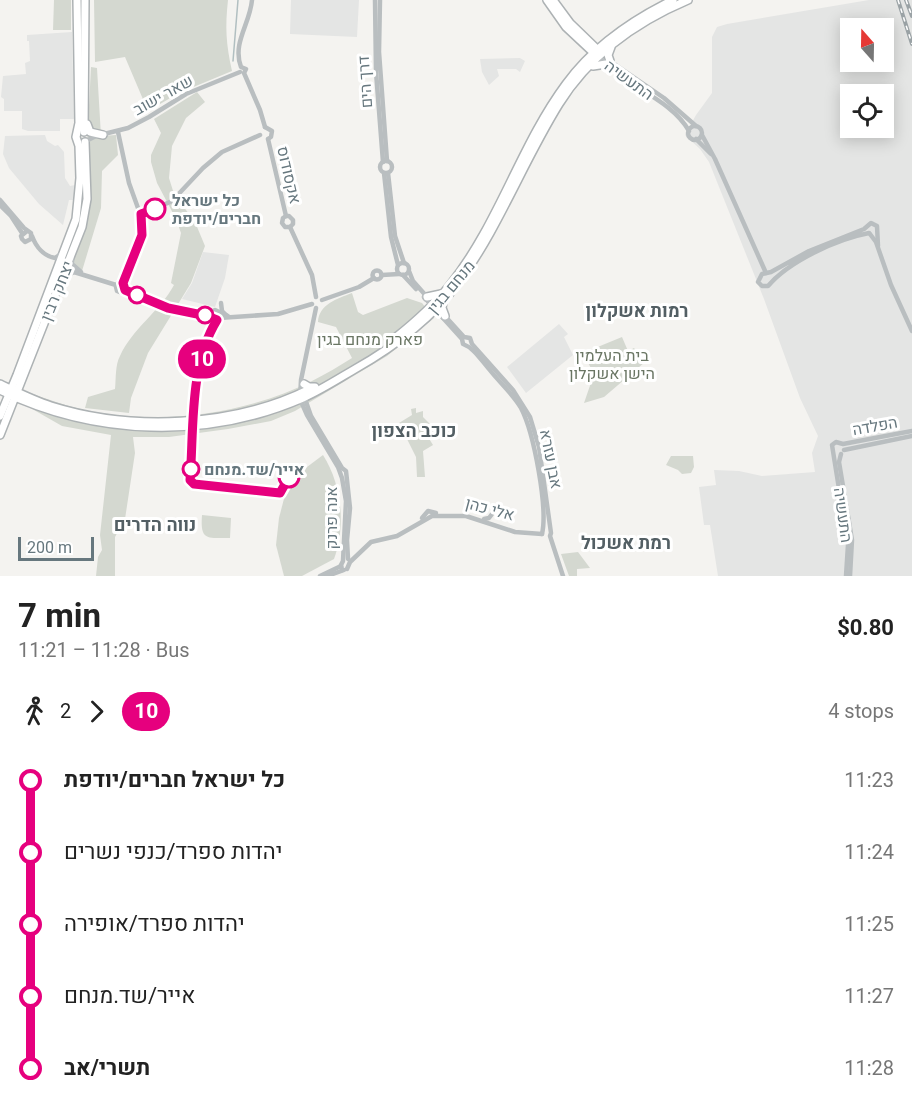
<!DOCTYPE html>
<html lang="en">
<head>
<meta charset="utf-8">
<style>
	body { margin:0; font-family:Roboto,Heebo,sans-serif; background:#f2f2f2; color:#222; height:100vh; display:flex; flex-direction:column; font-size:22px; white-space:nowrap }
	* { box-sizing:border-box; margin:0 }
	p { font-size:20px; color:#767676 }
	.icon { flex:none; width:33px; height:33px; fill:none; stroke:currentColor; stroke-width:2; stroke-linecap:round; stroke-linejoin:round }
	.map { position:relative; height:576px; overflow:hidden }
	.sheet { display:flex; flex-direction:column; background:#fff; flex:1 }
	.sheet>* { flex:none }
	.badge { padding:0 12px; border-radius:20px; font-size:21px; line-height:39px }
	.needle { width:39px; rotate:340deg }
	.buttons { position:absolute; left:840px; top:18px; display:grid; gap:12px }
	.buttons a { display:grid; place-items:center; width:54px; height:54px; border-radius:0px; background:#fff; box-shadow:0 3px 15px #0003; font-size:30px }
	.scale { position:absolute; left:18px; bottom:15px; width:76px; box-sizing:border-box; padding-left:6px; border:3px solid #66777e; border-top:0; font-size:16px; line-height:21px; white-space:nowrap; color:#66777e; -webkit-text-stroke:4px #fff; paint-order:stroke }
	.map>.badge { position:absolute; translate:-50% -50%; box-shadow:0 0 0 3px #fff }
	.legs { display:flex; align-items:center; gap:9px; height:66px; padding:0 18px; font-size:20px }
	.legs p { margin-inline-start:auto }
	.overview { display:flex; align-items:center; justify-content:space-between; height:102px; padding:0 18px }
	h1 { font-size:33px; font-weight:700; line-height:45px }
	ul { padding:0 18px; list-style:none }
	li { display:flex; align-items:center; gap:21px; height:72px; font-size:22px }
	li i { display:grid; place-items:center; width:9px; height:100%; margin:0 8px; background:currentColor }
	li i::after { content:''; width:15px; height:15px; margin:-8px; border:4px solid; border-radius:50%; background:#fff }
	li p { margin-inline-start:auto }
	li:first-child i { background:linear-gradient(#0000 50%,currentColor 0) }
	li:last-child i { background:linear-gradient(currentColor 50%,#0000 0) }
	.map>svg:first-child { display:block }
</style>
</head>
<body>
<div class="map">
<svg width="912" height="576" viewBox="0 0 912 576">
	<rect width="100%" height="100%" fill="#f4f3f0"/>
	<g fill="#e4e5e4" fill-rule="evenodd">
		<polygon points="291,0 359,0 357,37 290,34"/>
		<path d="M869 0H912V576H718L710 525H704L699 487 716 485 714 470 739 471 762 476 815 472 812 453 818 436 800 398 764 299 709 162 700 149 685 135 696 115 712 93V37L717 27 727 24ZM850 28H884V62H850ZM850 94H884V128H850Z"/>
		<polygon points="72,32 74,119 60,119 60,131 28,131 22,129 22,111 4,111 4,99 1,97 3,76 26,74 25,63 30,61 29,41 27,41 27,35"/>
		<polygon points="520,58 525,61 520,72 516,69 497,69 499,76 489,85 482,72 480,59"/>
		<polygon points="45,135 47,141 55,146 58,145 64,152 65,178 70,186 75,185 76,200 69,200 63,225 39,204 9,168 3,154 5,136"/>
		<polygon points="203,252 229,255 225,278 215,307 182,299 192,283"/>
		<polygon points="559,324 568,334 564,337 573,355 526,393 507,367"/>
	</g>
	<g fill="#d4d8d0">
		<polygon points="54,0 71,0 71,30 53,30"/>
		<path d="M94 0H228C225 27 226 44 232 71L179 93 148 111 125 57 95 62Z"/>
		<polygon points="91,67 97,68 101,136 116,135 118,155 102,171 101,208 82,271 75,266 73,258 79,244 89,204 87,145"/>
		<path d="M197 92 205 102 186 118 172 146 169 178 174 194 195 222 205 246 191 283 148 353 131 398 129 413 85 408 88 397 115 389C116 379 115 365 120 356 132 329 160 311 174 285L171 283 181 233 176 219 157 183 151 162V155L161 133 154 119Z"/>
		<path d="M352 293 358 312 363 315 407 298 422 303 434 318 387 356 295 411 271 421 228 429 169 437H133L135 453 125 519 115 537V576H96L98 557 102 550 100 535 111 435 62 426 27 406 31 394C49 399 66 406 84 410 159 426 244 415 312 381 326 374 339 366 352 358L336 327 318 322C319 304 337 299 352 293Z"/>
		<polygon points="622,337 628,351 634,348 645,362 604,397 584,403 594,374 583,353"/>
		<polygon points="416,408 416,413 423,411 423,417 435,429 428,437 433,445 423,451 425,477 417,477 416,457 399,423 412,415 411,409"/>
		<path d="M323 455C342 485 346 526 334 559L302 576H284L276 545 279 518 286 491 295 476Z"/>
		<polygon points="671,456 693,456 694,467 691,473 682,474 678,470 666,465"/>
		<path d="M202 515 231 518 230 538C207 538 200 541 202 515Z"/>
		<polygon points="578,552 590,568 577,569 577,576 569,576 561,554"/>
	</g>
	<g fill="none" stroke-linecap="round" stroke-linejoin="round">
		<polyline stroke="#b1bfc1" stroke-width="1.5" points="233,61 238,0"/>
		<defs>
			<g id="major">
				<polyline points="547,0 566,27 597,56"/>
				<polyline points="553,0 570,23 599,51"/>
				<polyline points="610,61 608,55 611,47"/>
				<polyline points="593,66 606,64"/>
				<polyline points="87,124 90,132 103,135"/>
				<polyline points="84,132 85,0"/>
				<polyline points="427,297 441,294"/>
				<polyline points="443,301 442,308 445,316"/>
				<path d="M395 338C414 323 435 304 450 285 499 224 520 146 566 84 593 47 632 20 673 0"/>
				<path d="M0 384C17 392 33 400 51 406 131 431 232 427 308 390"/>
				<polyline points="304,384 309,387 315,387"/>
				<path d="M0 390C94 436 207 440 303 398 321 390 338 379 355 369 394 347 432 318 459 282 499 227 523 162 559 104 589 56 636 22 688 0"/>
				<polyline points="0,416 17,375 76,219 80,178 79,146 76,137 79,123 77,0"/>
				<polyline points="0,435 82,227 87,199 85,142"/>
			</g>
		</defs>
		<use href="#major" stroke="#adb2b4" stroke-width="10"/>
		<g stroke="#b9bec0" stroke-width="4.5">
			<path d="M252 0C250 24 232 43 241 67L246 69 244 73 260 110 265 127"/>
			<polyline points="375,0 376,72 383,162"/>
			<polyline points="380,0 379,52 387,161"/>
			<path d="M599 57C608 65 617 74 628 81 649 95 676 108 689 131"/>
			<polyline points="610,61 664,98 696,126"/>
			<circle cx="695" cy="133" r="7"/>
			<polyline points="265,127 272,131 271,137 268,139"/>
			<polyline points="118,132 129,183 143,222 141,238 123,283"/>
			<polyline points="702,135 715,159 766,273"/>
			<polyline points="268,139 286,216"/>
			<polyline points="696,139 711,154"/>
			<polyline points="86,141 96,136 128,128 149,117 186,94 240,72"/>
			<circle cx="386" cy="167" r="6"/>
			<polyline points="384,173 391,237 398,265"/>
			<polyline points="388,173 395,236 404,263"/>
			<polyline points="0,200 24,228 31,233 31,239 25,242 22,239 21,236 27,231"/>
			<polyline points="0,205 11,216 22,233"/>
			<polyline points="141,215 172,201 203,168 222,152 260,135"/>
			<polyline points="286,216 283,218 282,223 285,227 290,227"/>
			<polyline points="286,216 289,216 293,220 293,224 290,227"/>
			<polyline points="290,227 312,275 316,297"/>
			<path d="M869 233C837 239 789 261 768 286H762L758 282 762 274 771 272 809 251 864 229 871 223 877 226 878 246"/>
			<polyline points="870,234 876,242 891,285 912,331"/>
			<path d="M32 236C36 247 44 256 55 258L61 254"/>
			<polyline points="72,258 72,264 81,272"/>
			<circle cx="403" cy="269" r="6"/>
			<circle cx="377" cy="275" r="4.5"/>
			<polyline points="409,271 413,281 428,298"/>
			<polyline points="382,275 399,274"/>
			<polyline points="403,275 416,289"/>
			<polyline points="63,278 74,272 116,285"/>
			<polyline points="118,283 116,287 117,291 122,293 125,290"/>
			<polyline points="125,290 168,307 210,317"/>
			<path d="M424 297 462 339 463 344C474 348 481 360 489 369 499 382 513 394 521 408 534 433 548 508 542 534"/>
			<polyline points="322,300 359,287 374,278"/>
			<polyline points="221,303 222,311 227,316"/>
			<polyline points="316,308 301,380 300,399 307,415 338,467 342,478 346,501 343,561 341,565 342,570"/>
			<polyline points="204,315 215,310 228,316"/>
			<polyline points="444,315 464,337 470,338 472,344 513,390 530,417 539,447 551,533 550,536 563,576"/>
			<polyline points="219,318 278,314 312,304"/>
			<polyline points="304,396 311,416 342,468 346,471 350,508 347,540 348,559"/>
			<polyline points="844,450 912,436"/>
			<polyline points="841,454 839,462 852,540 850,576"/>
			<polyline points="422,518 428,511 436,513"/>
			<polyline points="484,519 489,518 492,514"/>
			<polyline points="347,569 350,562 371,542 397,536 432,516 466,516 515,532 542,534"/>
			<polyline points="320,576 341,566"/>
			<polyline points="327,576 344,570"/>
			<polyline points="846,576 848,545 832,445 836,442 843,444 912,431"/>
		</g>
		<use href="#major" stroke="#fff" stroke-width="7"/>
		<defs>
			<g id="rail">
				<polyline points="898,0 912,44"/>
				<polyline points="906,0 912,16"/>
			</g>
		</defs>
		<use href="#rail" stroke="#9ba3a6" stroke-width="4"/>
		<use href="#rail" stroke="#fff" stroke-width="1.5" stroke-dasharray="4.5" stroke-linecap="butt"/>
	</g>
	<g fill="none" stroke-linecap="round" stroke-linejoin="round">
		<defs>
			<path id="line-1" d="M155 209 141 214 142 235 123 283 125 290 168 308 207 316 217 320C189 365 194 429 190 480L194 484 280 493 289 477"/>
		</defs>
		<use href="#line-1" stroke="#fff" stroke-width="14"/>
		<use href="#line-1" stroke="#e6007e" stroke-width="9"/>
	</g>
	<g fill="#fff" stroke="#e6007e" stroke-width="3">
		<circle cx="155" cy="209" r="10"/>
		<circle cx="137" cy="295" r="8"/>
		<circle cx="205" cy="315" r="8"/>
		<circle cx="191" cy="469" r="8"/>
		<circle cx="289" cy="477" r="10"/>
	</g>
	<g text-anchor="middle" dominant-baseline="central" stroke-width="6" stroke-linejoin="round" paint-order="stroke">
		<g font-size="16" fill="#66777e" stroke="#fff">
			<text transform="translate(629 80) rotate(36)">התעשיה</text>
			<text transform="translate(365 82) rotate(-94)">דרך הים</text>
			<text transform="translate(163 95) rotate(-29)">שאר ישוב</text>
			<text transform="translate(289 175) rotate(77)">אקסודוס</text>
			<text transform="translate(451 287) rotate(-50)">מנחם בגין</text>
			<text transform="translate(57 291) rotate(-68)">יצחק רבין</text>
			<text transform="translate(875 426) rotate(-10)">הפלדה</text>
			<text transform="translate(551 459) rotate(79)">אבן עזרא</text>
			<text transform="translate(490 509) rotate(15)">אלי כהן</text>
			<text transform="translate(843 515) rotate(82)">התעשיה</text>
			<text transform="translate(331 518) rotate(-90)">אנה פרנק</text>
		</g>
		<g font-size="16" font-weight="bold" fill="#66777e" stroke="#fff" text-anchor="start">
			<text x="172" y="200">כל ישראל<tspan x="172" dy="18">חברים/יודפת</tspan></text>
			<text x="204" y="469">אייר/שד.מנחם</text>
		</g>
		<g font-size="16" fill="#6a7664" stroke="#fff">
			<text x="370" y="339">פארק מנחם בגין</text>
			<text x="612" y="355">בית העלמין<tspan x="612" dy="18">הישן אשקלון</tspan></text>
		</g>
		<g font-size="18" font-weight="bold" fill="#535f64" stroke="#fff">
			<text x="637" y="310">רמות אשקלון</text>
			<text x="414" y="430">כוכב הצפון</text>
			<text x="155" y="524">נווה הדרים</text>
			<text x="626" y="542">רמת אשכול</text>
		</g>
	</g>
</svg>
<div class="buttons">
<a><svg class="needle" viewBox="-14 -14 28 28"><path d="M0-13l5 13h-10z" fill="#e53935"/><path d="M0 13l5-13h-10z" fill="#767676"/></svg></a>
<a><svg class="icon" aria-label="locate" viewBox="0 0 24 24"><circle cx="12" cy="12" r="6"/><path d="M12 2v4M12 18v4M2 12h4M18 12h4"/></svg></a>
</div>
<div class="scale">200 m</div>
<b class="badge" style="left:202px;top:359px;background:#e6007e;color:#fff">10</b>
</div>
<section class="sheet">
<div class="overview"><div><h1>7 min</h1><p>11:21 – 11:28 · Bus</p></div><b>$0.80</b></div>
<div class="legs"><svg class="icon" aria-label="walk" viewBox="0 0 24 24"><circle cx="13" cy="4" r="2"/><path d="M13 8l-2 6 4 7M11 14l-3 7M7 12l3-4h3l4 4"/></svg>2<svg class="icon" aria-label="forward" viewBox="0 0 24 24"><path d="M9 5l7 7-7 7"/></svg><b class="badge" style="background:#e6007e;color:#fff">10</b><p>4 stops</p></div>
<ul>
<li><i style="color:#e6007e"></i><b>כל ישראל חברים/יודפת</b><p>11:23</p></li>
<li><i style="color:#e6007e"></i><span>יהדות ספרד/כנפי נשרים</span><p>11:24</p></li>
<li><i style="color:#e6007e"></i><span>יהדות ספרד/אופירה</span><p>11:25</p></li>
<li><i style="color:#e6007e"></i><span>אייר/שד.מנחם</span><p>11:27</p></li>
<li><i style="color:#e6007e"></i><b>תשרי/אב</b><p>11:28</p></li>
</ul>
</section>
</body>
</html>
